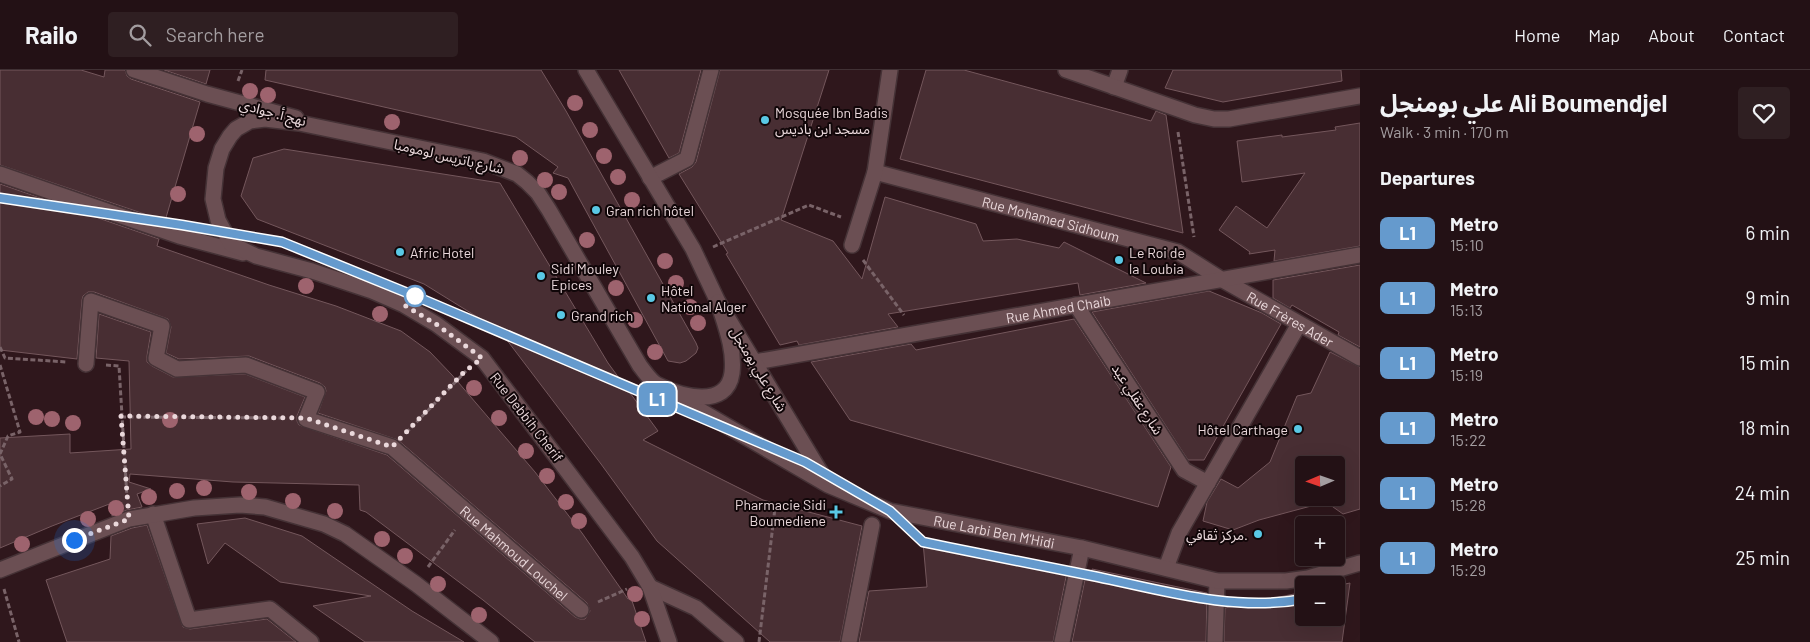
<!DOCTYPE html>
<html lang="en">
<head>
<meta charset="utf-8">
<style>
	body { margin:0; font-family:Barlow,"Noto Sans Arabic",sans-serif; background:#2f1f22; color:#f1f3f6; height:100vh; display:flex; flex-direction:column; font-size:19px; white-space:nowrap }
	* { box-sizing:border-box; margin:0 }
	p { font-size:16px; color:#a39da0 }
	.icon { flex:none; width:28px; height:28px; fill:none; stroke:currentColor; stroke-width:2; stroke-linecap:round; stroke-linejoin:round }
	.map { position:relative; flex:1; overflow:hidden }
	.sheet { display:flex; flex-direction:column; background:#231115; width:450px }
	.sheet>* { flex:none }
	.badge { padding:0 10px; border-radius:8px; font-size:18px; line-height:32px }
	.needle { width:32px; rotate:268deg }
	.tools { position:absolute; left:1295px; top:386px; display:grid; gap:10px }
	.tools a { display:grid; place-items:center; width:50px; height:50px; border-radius:5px; background:#231115; box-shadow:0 5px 20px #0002,0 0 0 1px #403134; font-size:25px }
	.you { position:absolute; width:25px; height:25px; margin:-12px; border:4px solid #fff; border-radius:50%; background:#1a73e8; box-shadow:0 0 0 8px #1a73e833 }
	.map>.badge { position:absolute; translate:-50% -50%; box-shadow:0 0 0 2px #fff }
	h2 { padding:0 20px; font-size:19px; line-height:45px }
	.round { display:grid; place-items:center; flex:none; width:52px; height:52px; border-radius:5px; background:#2f1f22 }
	.summary { display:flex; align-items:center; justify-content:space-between; height:85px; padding:0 20px }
	h1 { font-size:24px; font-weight:700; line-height:38px }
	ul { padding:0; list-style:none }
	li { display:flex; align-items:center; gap:15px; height:65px; padding:0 20px }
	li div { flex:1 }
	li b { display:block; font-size:19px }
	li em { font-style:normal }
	li .badge { min-width:55px; font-weight:700; text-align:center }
	header { display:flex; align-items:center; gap:30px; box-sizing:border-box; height:70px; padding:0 25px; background:#231115; border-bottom:1px solid #403134 }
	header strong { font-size:24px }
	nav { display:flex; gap:28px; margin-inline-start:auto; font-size:18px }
	.search { width:350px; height:45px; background:#2f1f22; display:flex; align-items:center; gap:12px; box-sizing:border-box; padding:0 18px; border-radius:5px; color:#a39da0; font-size:19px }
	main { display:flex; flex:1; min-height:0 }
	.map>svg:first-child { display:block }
</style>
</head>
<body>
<header>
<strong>Railo</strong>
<div class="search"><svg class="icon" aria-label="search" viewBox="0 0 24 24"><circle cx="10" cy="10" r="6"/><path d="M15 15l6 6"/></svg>Search here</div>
<nav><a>Home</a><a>Map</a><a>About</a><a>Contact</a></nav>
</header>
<main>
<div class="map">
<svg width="1360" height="572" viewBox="0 0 1360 572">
	<rect width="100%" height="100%" fill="#2f171c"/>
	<g fill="#482e33" stroke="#74575c" fill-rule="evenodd">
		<polygon points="0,0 81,0 104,7 105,0 125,0 127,6 131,9 200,32 165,151 0,95"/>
		<polygon points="164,0 210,0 206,14"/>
		<polygon points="266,0 541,0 566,41 696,273 698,278 696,283 686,291 680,293 668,291 568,108 553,103 558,97 516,67 265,10"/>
		<polygon points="619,0 701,0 679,83 669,88"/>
		<polygon points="720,0 829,0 781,150 833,171 862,209 885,127 976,154 983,171 1017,169 1059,178 1064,172 1146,213 1080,225 1078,213 888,244 898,257 799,275 797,271 780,275 726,184 728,183 679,104 692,97 696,92"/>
		<polygon points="926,0 964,0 1151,51 1156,41 1166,45 1183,163 900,89"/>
		<polygon points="1173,0 1341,0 1342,11 1223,32 1165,18"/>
		<polygon points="1360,53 1360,176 1274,191 1275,180 1249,184 1250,182 1219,160 1236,136 1267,158 1305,103 1242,112 1237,71 1282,65 1282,67 1336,60 1335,57"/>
		<polygon points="284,79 500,113 608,293 658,361 643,370 763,430 862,456 840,572 770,572 657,471 601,394 500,261 424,214 257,149 241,126 253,88"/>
		<polygon points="0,114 159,169 157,176 269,215 336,236 401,261 430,282 452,305 535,402 582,463 628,529 631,528 646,572 535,572 483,530 366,442 360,440 359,415 233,412 130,404 129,412 151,419 137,424 142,437 127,440 112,446 112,433 52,456 0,478 0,368 70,364 70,383 131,379 129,291 96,288 99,244 151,262 147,286 147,292 152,296 173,307 245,304 305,327 297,346 297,351 299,355 387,385 575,547 580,549 585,549 590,541 587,533 398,370 318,343 326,321 325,317 320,313 249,286 179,289 166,283 171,257 168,249 94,222 88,222 83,226 82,230 77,289 0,280"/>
		<polygon points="1360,195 1360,277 1338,265 1339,262 1292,235 1290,238 1273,228 1273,210"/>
		<polygon points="1209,221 1262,243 1281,254 1204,390 1188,390 1092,242"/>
		<polygon points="1074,249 1171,397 1158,437 850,350 811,292 911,274 916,280"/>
		<path d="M1330 282 1360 297V439L1343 444 1326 432 1259 450 1233 460 1203 451 1207 432 1221 409 1238 418 1270 392 1297 326 1311 323ZM1304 395H1336V428H1304Z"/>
		<polygon points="245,448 302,466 412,541 464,572 365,572 313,536 371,526 280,512 225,473 208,494 197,454"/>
		<polygon points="147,455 183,557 190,559 267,549 296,572 67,572 46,510 110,489 111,466 132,458"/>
		<polygon points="923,472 1068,497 1053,572 859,572 869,521 927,517"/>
		<polygon points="1092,499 1207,523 1206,572 1072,572 1087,500 1092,501"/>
		<polygon points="1350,513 1342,572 1224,572 1225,538 1304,522 1304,548 1336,548 1336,516"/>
	</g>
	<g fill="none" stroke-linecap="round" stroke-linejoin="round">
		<defs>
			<g id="street">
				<polyline points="134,0 207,24 296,48"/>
				<polyline points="1114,17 1120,0"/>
				<path id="s1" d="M875 102 1178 182 1221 209 1360 288"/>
				<polyline points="0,104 179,166 243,183"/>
				<polyline points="650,108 687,89 711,0"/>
				<polyline points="852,175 875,102 890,0"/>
				<polyline points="1076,235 1184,400 1208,413"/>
				<path id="s2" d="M755 292 1360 185"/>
				<path id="s3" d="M86 294 91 231 162 256 156 288 177 299 246 295 317 322 306 349 392 377 581 540"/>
				<polyline points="153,444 189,550 270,539 311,572"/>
				<polyline points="1166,498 1179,463 1299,254"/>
				<polyline points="650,517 696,538 736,572"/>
				<polyline points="849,572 872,455"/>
				<polyline points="1062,572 1082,478"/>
				<polyline points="1215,572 1217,511"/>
			</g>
			<g id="secondary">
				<polyline points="586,0 693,179 718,232 827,413"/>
				<polyline points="1066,0 1195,45 1214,49 1229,49 1360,26"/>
				<path id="s4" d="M679 328 828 415 890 441 1082 478 1217 511H1286L1308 508 1360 493"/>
				<polyline points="0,500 129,449 194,438 240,435 265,437 324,454 345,464 416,514 491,572"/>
				<path d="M669 572 650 517 632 487 482 288 436 254 404 235 372 221 312 201 256 186 231 174 218 150 213 129 216 98 222 79 230 66 236 59 250 51 265 49 299 53 483 91 517 104 527 112 538 123 549 140 640 296C645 302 651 312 658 315 680 326 727 340 732 303 735 279 725 255 718 232"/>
			</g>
		</defs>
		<use href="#street" stroke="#453236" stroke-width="18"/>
		<use href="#secondary" stroke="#453236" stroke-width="18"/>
		<g stroke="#796368" stroke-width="3" stroke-dasharray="5 2.5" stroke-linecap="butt">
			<polyline points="238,11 242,0"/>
			<polyline points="1178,62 1194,167"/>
			<polyline points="713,177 809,135 841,147"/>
			<polyline points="863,190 904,245"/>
			<polyline points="0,277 5,288 67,292"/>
			<polyline points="0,295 20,362 8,366 0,384 12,409 0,416"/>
			<polyline points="106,295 119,296 127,428"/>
			<polyline points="121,347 285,348"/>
			<polyline points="406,363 466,301"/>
			<polyline points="428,497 455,460"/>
			<polyline points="4,519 19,572"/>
			<polyline points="598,532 627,519"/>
			<polyline points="759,572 775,438"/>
		</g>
		<use href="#street" stroke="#6b4f53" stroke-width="15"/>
		<use href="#secondary" stroke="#6b4f53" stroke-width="15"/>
	</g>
	<g fill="#9e636e">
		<circle cx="250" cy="21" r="8"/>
		<circle cx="268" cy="25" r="8"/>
		<circle cx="575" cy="33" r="8"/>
		<circle cx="392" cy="52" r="8"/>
		<circle cx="590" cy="60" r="8"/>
		<circle cx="197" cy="64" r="8"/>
		<circle cx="604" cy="86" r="8"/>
		<circle cx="520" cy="88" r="8"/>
		<circle cx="618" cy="107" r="8"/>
		<circle cx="545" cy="110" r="8"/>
		<circle cx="559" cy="122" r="8"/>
		<circle cx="178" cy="124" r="8"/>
		<circle cx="632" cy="130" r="8"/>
		<circle cx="587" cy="170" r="8"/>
		<circle cx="665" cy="191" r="8"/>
		<circle cx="676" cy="213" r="8"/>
		<circle cx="306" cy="216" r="8"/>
		<circle cx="616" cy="218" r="8"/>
		<circle cx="690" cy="237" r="8"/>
		<circle cx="380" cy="244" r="8"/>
		<circle cx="635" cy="250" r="8"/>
		<circle cx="698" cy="253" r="8"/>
		<circle cx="655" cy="282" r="8"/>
		<circle cx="474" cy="318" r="8"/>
		<circle cx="36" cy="347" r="8"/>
		<circle cx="499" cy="348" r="8"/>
		<circle cx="52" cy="349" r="8"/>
		<circle cx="170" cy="350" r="8"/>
		<circle cx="73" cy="353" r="8"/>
		<circle cx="526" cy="381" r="8"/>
		<circle cx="547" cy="406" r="8"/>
		<circle cx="204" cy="418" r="8"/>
		<circle cx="177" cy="421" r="8"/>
		<circle cx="249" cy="422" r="8"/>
		<circle cx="149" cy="427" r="8"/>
		<circle cx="293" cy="431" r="8"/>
		<circle cx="566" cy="432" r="8"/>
		<circle cx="116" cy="438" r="8"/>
		<circle cx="335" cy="441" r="8"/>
		<circle cx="88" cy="449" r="8"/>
		<circle cx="579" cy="451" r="8"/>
		<circle cx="382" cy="469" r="8"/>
		<circle cx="22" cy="474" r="8"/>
		<circle cx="405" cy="486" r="8"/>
		<circle cx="438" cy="514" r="8"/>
		<circle cx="635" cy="524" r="8"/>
		<circle cx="479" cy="545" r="8"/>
		<circle cx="642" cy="549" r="8"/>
	</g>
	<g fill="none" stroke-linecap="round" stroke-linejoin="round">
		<defs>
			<path id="line" d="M0 128 182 155 282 172 415 226 805 392 890 441 923 472C981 484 1039 495 1098 507 1164 521 1236 542 1304 529"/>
		</defs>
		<use href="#line" stroke="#fff" stroke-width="11"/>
		<use href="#line" stroke="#659acd" stroke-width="8"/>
		<polyline stroke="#ead8db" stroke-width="5" stroke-dasharray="0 9" points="74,470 129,449 121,346 306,348 392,377 464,302 482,288 436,254 404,235 415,226"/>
	</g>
	<g fill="#59c8e5" stroke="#100608" stroke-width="2">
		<circle cx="765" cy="50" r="5"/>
		<circle cx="596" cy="140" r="5"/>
		<circle cx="400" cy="182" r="5"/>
		<circle cx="1119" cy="190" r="5"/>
		<circle cx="541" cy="206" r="5"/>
		<circle cx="651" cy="228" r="5"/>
		<circle cx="561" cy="245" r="5"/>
		<circle cx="1298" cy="359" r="5"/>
		<path d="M833.5 434.5h5v5h5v5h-5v5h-5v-5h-5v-5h5z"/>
		<circle cx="1258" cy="464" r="5"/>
	</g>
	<circle fill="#fff" stroke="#659acd" stroke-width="2.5" cx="415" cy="226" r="10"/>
	<g text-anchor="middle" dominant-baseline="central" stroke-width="4" stroke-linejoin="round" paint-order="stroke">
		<g font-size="14" fill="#ead8db" stroke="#100608">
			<text transform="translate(273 42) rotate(15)">نهج أ. جوادي</text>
			<text transform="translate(449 86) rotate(13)">شارع باتريس لومومبا</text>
			<text stroke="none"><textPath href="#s1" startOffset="182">Rue Mohamed Sidhoum</textPath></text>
			<text stroke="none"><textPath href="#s2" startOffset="308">Rue Ahmed Chaib</textPath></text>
			<text stroke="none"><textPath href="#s1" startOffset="444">Rue Frères Ader</textPath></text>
			<text transform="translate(759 299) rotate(59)">شارع علي بومنجل</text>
			<text transform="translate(1138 329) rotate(57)">شارع عقلي عيد</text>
			<text transform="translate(527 347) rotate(52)">Rue Debbih Cherif</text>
			<text stroke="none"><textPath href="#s4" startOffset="346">Rue Larbi Ben M'Hidi</textPath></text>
			<text stroke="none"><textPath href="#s3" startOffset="621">Rue Mahmoud Louchel</textPath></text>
		</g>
		<g font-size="14" fill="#ead8db" stroke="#100608" text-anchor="start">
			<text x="775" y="42">Mosquée Ibn Badis<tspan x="775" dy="16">مسجد ابن باديس</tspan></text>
			<text x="606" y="140">Gran rich hôtel</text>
			<text x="410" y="182">Afric Hotel</text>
			<text x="1129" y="182">Le Roi de<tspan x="1129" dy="16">la Loubia</tspan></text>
			<text x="551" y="198">Sidi Mouley<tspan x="551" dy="16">Epices</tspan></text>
			<text x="661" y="220">Hôtel<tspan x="661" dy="16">National Alger</tspan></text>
			<text x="571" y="245">Grand rich</text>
			<text x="1288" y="359" text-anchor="end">Hôtel Carthage</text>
			<text x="826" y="434" text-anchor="end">Pharmacie Sidi<tspan x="826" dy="16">Boumediene</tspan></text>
			<text x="1248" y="464" text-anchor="end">مركز ثقافي.</text>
		</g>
	</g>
</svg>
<div class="tools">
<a><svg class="needle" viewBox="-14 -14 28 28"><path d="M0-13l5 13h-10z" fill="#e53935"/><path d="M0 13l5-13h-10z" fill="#a39da0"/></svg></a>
<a>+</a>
<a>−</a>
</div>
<div class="you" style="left:74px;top:470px"></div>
<b class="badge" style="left:657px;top:329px;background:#659acd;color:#fff">L1</b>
</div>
<section class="sheet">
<div class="summary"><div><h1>علي بومنجل Ali Boumendjel</h1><p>Walk · 3 min · 170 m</p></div><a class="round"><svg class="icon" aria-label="heart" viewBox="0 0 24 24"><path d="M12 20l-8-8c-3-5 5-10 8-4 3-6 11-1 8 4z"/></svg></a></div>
<h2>Departures</h2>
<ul>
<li><span class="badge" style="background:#659acd;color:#fff">L1</span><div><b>Metro</b><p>15:10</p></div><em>6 min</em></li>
<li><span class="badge" style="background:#659acd;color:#fff">L1</span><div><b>Metro</b><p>15:13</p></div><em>9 min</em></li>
<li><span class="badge" style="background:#659acd;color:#fff">L1</span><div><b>Metro</b><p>15:19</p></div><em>15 min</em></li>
<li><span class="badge" style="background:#659acd;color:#fff">L1</span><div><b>Metro</b><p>15:22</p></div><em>18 min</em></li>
<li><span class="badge" style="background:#659acd;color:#fff">L1</span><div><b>Metro</b><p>15:28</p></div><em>24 min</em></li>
<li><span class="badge" style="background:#659acd;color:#fff">L1</span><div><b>Metro</b><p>15:29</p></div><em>25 min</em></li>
</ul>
</section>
</main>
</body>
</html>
